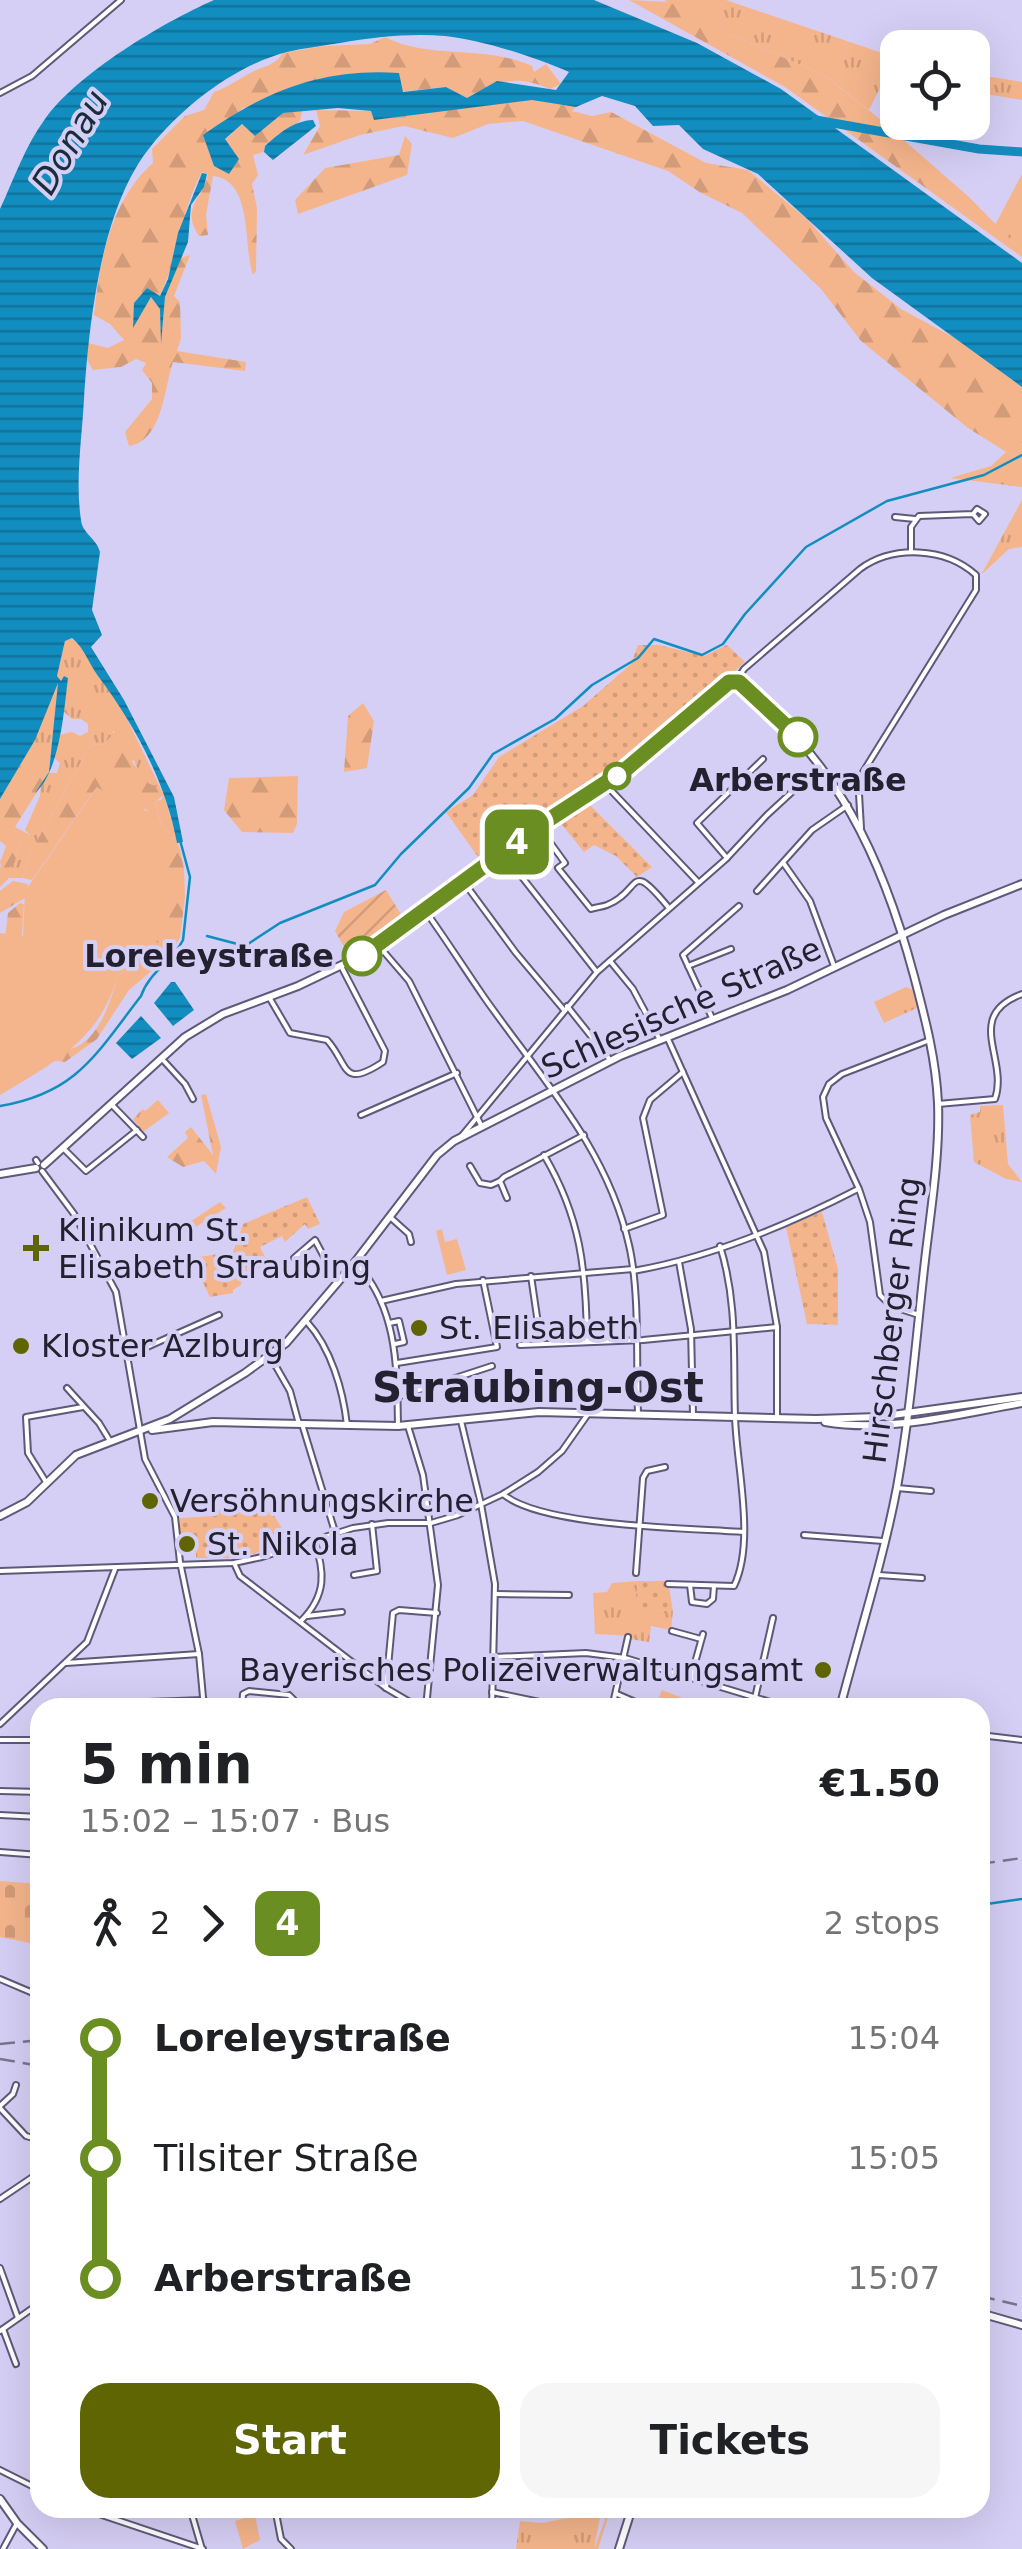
<!DOCTYPE html>
<html lang="en">
<head>
<meta charset="utf-8">
<style>
	body { margin:0; font-family:"DejaVu Sans",sans-serif; background:#f6f6f6; color:#202124; height:100vh; display:flex; flex-direction:column; font-size:38px; white-space:nowrap }
	* { box-sizing:border-box; margin:0 }
	p { font-size:32px; color:#757577 }
	.icon { flex:none; width:55px; height:55px; fill:none; stroke:currentColor; stroke-width:2; stroke-linecap:round; stroke-linejoin:round }
	.map { position:relative; flex:1; overflow:hidden }
	.drawer { position:absolute; left:30px; top:1698px; width:960px; height:820px; display:flex; flex-direction:column; background:#fff; border-radius:30px; box-shadow:0 10px 40px #0002 }
	.drawer>* { flex:none }
	.badge { padding:0 20px; border-radius:15px; font-size:35px; line-height:65px }
	.tools { position:absolute; left:880px; top:30px; display:grid; gap:20px }
	.tools a { display:grid; place-items:center; width:110px; height:110px; border-radius:20px; background:#fff; box-shadow:0 10px 40px #0002; font-size:50px }
	.map>.badge { position:absolute; translate:-50% -50%; box-shadow:0 0 0 5px #fff }
	.legs { display:flex; align-items:center; gap:15px; height:110px; padding:0 50px; font-size:32px }
	.legs p { margin-inline-start:auto }
	.head { display:flex; align-items:center; justify-content:space-between; height:170px; padding:0 50px }
	h1 { font-size:55px; font-weight:700; line-height:75px }
	.button { display:flex; gap:20px; margin-top:auto; padding:20px 50px }
	.button a { flex:1; height:115px; border-radius:30px; background:#5f6503; color:#fff; font-size:40px; font-weight:700; line-height:115px; text-align:center }
	.button a+a { background:#f6f6f6; color:#202124 }
	ul { padding:0 50px; list-style:none }
	li { display:flex; align-items:center; gap:35px; height:120px; font-size:38px }
	li i { display:grid; place-items:center; width:15px; height:100%; margin:0 12px; background:currentColor }
	li i::after { content:''; width:25px; height:25px; margin:-12px; border:8px solid; border-radius:50%; background:#fff }
	li p { margin-inline-start:auto }
	li:first-child i { background:linear-gradient(#0000 50%,currentColor 0) }
	li:last-child i { background:linear-gradient(currentColor 50%,#0000 0) }
	.map>svg:first-child { display:block }
</style>
</head>
<body>
<div class="map">
<svg width="1022" height="2549" viewBox="0 0 1022 2549">
	<defs>
		<pattern id="grass-tufts" width="24" height="20" patternUnits="userSpaceOnUse" patternTransform="scale(2.5)"><rect width="24" height="20" fill="#f5b58c"/><path d="M3 7l-1-3M5 7V3M7 7l1-3M15 17l-1-3M17 17v-4M19 17l1-3" fill="none" stroke="#d29b79"/></pattern>
		<pattern id="forest-firs" width="22" height="20" patternUnits="userSpaceOnUse" patternTransform="scale(2.5)"><rect width="22" height="20" fill="#f5b58c"/><path d="M5 1l3.5 6h-7zM16 11l3.5 6h-7z" fill="#d29b79"/></pattern>
		<pattern id="cemetery-stones" width="16" height="16" patternUnits="userSpaceOnUse" patternTransform="scale(2.5)"><rect width="16" height="16" fill="#f5b58c"/><path d="M2 7V4a2 2 0 0 1 4 0v3zM10 15v-3a2 2 0 0 1 4 0v3z" fill="#d29b79"/></pattern>
		<pattern id="park-dots" width="8" height="8" patternUnits="userSpaceOnUse" patternTransform="scale(2.5)"><rect width="8" height="8" fill="#f5b58c"/><path d="M2 2h.1M6 6h.1" fill="none" stroke="#d29b79" stroke-width="1.8" stroke-linecap="round"/></pattern>
		<pattern id="garden-furrows" width="10" height="10" patternUnits="userSpaceOnUse" patternTransform="scale(2.5)"><rect width="10" height="10" fill="#f5b58c"/><path d="M-1 1l2-2M0 10L10 0M9 11l2-2" fill="none" stroke="#d29b79"/></pattern>
		<pattern id="water-rules" width="6" height="5" patternUnits="userSpaceOnUse" patternTransform="scale(2.5)"><rect width="6" height="5" fill="#128dc0"/><path d="M0 2.5h6" fill="none" stroke="#10739c"/></pattern>
	</defs>
	<rect width="100%" height="100%" fill="#d6cff5"/>
	<g fill="url(#grass-tufts)">
		<polygon points="664,0 726,0 897,58 897,74 888,72 869,110 822,74 733,36"/>
		<polygon points="973,74 1022,82 1022,100 973,92"/>
		<polygon points="1022,174 1022,251 995,225"/>
		<polygon points="1006,452 1022,462 1022,487 950,478 991,466"/>
		<polygon points="1022,500 1022,547 1009,549 981,575"/>
		<path d="M69 637 83 647 125 715 161 789C134 781 136 758 125 737L113 731V737L104 744 90 746 29 855 23 878H9L0 887V866L2 869 15 862 20 841 30 835 25 830 40 796 41 780 46 773H57L60 763 54 758 59 735 72 732 80 736 88 732V724L81 719H72L63 711 68 678 64 676 61 681 57 676 65 641Z"/>
		<polygon points="55,684 60,686 50,759 32,745"/>
		<polygon points="164,795 180,849 161,823 155,801 161,800"/>
		<polygon points="906,987 913,990 917,1008 884,1023 874,1002"/>
		<polygon points="158,1100 169,1113 143,1132 133,1119 143,1109 145,1111"/>
		<polygon points="1003,1105 1008,1164 1022,1182 1006,1179 974,1162 970,1115 980,1112 980,1106"/>
		<polygon points="638,1581 635,1609 673,1611 671,1630 651,1626 649,1642 630,1639 630,1636 595,1634 593,1593 607,1592 612,1583"/>
		<polygon points="662,1690 706,1707 655,1707"/>
		<polygon points="254,2508 272,2508 273,2512 255,2515 260,2540 243,2549 235,2521 255,2515"/>
		<polygon points="598,2512 600,2517 594,2549 605,2520 602,2513 609,2514 598,2549 516,2549 520,2521 542,2523"/>
	</g>
	<g fill="url(#forest-firs)">
		<polygon points="629,0 669,2 733,36 822,74 875,115 969,197 1022,251 1022,257 785,87"/>
		<path d="M385 37C428 60 484 44 532 66L534 72 546 64 561 84 550 89C515 74 497 81 467 98L446 87 242 108 225 140 242 124 255 136 282 113 302 111 300 121 265 145 264 152 253 155 258 175 252 184 257 208 256 271 253 275C243 248 254 180 213 176L206 215 208 235 199 236C180 207 203 200 208 174L202 172C180 212 179 258 159 297L147 288 134 325 151 297 160 308 162 332 165 297 180 258 190 255 174 296 180 302 181 338 177 351 246 362 245 371 173 362C164 388 163 441 129 446L125 432 152 399V383L142 370 146 363 136 359 121 367 93 370 87 360 88 343 108 348 124 340 110 324 94 315C99 263 111 199 153 163L152 149 185 116 204 110 214 92C229 87 240 78 254 71 267 65 274 66 283 53L323 46 370 44Z"/>
		<polygon points="531,99 576,107 572,111 592,116 611,112 706,163 748,170 807,219 854,272 901,309 953,337 1022,387 1022,462 968,428 861,341 821,289 742,213 701,193 668,171 523,121 488,124 453,138 404,126 360,135 303,155 320,126 316,110 372,111 374,120"/>
		<polygon points="405,136 412,144 407,175 298,214 295,200 325,168 399,155"/>
		<polygon points="363,703 374,721 367,768 344,772 348,716"/>
		<path d="M119 727 125 737H131V752L136 755 132 762 140 772 147 771 148 783 161 789 164 795 155 802 161 823 180 849 184 869 185 897 180 938 166 959 129 990 97 1039 65 1062 40 1059C55 1047 54 1053 70 1049 99 1042 111 1000 118 975L148 957 149 812 145 809 137 813 96 788 32 880 23 878 29 855 90 746 104 744Z"/>
		<polygon points="32,745 45,749 50,759 49,772 42,780 42,784 15,827 30,835 28,839 20,841 15,862 9,868 2,870 0,862 6,846 0,841 0,799"/>
		<polygon points="298,776 297,824 293,833 242,832 224,810 229,778"/>
		<polygon points="13,881 28,884 25,898 0,913 0,891"/>
		<polygon points="20,903 24,904 22,935 19,939 5,938 8,913"/>
		<polygon points="206,1094 221,1147 216,1174 204,1161 183,1167 167,1157 188,1138 185,1132 191,1127 213,1155 201,1095"/>
		<polygon points="220,1202 226,1208 180,1237 176,1231"/>
	</g>
	<polygon fill="url(#cemetery-stones)" points="0,1881 40,1884 40,1945 0,1937"/>
	<g fill="url(#park-dots)">
		<polygon points="638,645 659,645 704,656 727,645 745,662 628,765 521,834 483,864 446,812 473,795 499,757 583,706 631,664"/>
		<polygon points="586,801 652,867 637,877 616,856 594,845 584,852 558,820"/>
		<polygon points="307,1197 320,1224 308,1229 305,1224 285,1242 282,1236 260,1247 268,1263 242,1278 241,1285 233,1290 233,1293 210,1297 191,1258 233,1252 243,1224"/>
		<polygon points="822,1212 838,1269 838,1325 807,1324 786,1227"/>
		<polygon points="245,1509 250,1512 272,1512 283,1530 285,1545 238,1558 196,1558 196,1541 180,1540 180,1518 214,1516 215,1510"/>
		<polygon points="638,1581 668,1581 673,1611 634,1610"/>
	</g>
	<polygon fill="url(#garden-furrows)" points="386,890 402,916 347,952 335,931 344,912"/>
	<g fill="#f5b58c">
		<path d="M97 787 114 798 149 812 165 851 164 928 148 957 118 975C100 1040 55 1062 0 1095V933L23 936 25 891Z"/>
		<polygon points="442,1229 445,1242 457,1239 466,1270 447,1275 436,1231"/>
	</g>
	<g fill="url(#water-rules)">
		<path d="M214 0H594L697 43 781 89 1022 263V387L872 278 758 174 703 149 679 125 653 126 635 106 602 96 576 107 532 100 374 120 371 111 338 108 283 113 255 136 242 124 225 139 239 159 229 174 214 166 203 135C265 91 322 68 399 73L403 92 446 87 467 98 497 81 556 90 569 72C534 57 483 40 445 36 411 33 374 37 340 43 322 46 304 48 287 52 236 65 184 105 151 146 101 207 89 322 84 399 82 438 75 481 81 520 82 533 97 539 100 552L92 610 102 635 91 647 124 700 174 797 183 842 177 843C166 783 135 725 98 676 88 662 85 649 72 638L65 641 57 676 61 681 64 676 68 678C64 711 60 771 35 793L49 772 58 683 35 740 0 799V209C14 179 25 146 45 119 78 73 162 23 214 0Z"/>
		<path d="M313 120 316 126 273 160 264 152 265 146C280 133 293 121 313 120Z"/>
		<polygon points="202,173 207,174 204,187 191,205 188,242 165,297 161,344 160,309 151,297 133,328 134,303 147,288 160,296 168,279 178,233"/>
		<polygon points="171,982 175,982 194,1010 173,1026 154,1003"/>
		<polygon points="141,1016 161,1038 132,1059 116,1043"/>
	</g>
	<g fill="none" stroke-linecap="round" stroke-linejoin="round">
		<g stroke="#128dc0" stroke-width="2.5">
			<polyline points="207,936 245,946 280,923 375,885 401,854 469,788 493,754 555,719 592,685 638,658 654,639 702,655 723,644 745,614 806,547 887,501 984,475 1022,455"/>
			<path d="M0 1106C77 1093 96 1054 141 996 149 972 172 962 183 940L190 877 180 840"/>
			<polyline points="980,1905 1022,1899"/>
		</g>
		<polyline stroke="#128dc0" stroke-width="9" points="816,120 979,149 1022,152"/>
		<defs>
			<g id="street">
				<polyline points="0,93 32,76 121,0"/>
				<polyline points="895,517 915,519"/>
				<polyline points="911,552 911,527 919,516 973,514 979,521 985,514 977,509 973,514"/>
				<path d="M736 681 744 669 860 569C893 545 945 547 976 575V590L863 772 859 794 861 828"/>
				<polyline points="605,784 698,882"/>
				<polyline points="838,788 861,779"/>
				<path d="M539 827 565 863 558 868 591 909C596 907 602 907 607 905 643 891 627 857 669 908"/>
				<polyline points="503,853 596,971"/>
				<polyline points="727,858 697,823 763,759"/>
				<polyline points="784,864 810,901 834,966"/>
				<polyline points="463,881 516,953 564,1010"/>
				<polyline points="757,891 812,830 848,805"/>
				<path d="M424 909C445 938 464 968 484 997 540 1077 607 1147 629 1245 640 1292 636 1363 638 1413"/>
				<polyline points="378,945 409,981 482,1127"/>
				<polyline points="610,961 633,989 660,1040"/>
				<polyline points="688,966 731,949"/>
				<path d="M269 997 290 1033 327 1040C349 1064 341 1090 383 1062L385 1051 341 966"/>
				<polyline points="567,1006 610,1060"/>
				<polyline points="713,1020 683,955 739,906"/>
				<polyline points="668,1039 764,1252 777,1327 777,1417"/>
				<polyline points="163,1060 185,1084 193,1099"/>
				<path d="M938 1104 995 1099C1009 1059 963 1016 1022 994"/>
				<polyline points="112,1105 143,1137"/>
				<polyline points="361,1115 457,1073"/>
				<polyline points="460,1138 597,972 726,859 767,815 818,768"/>
				<polyline points="64,1149 86,1171 137,1130"/>
				<path d="M544 1155C581 1218 586 1269 587 1340"/>
				<polyline points="36,1160 38,1163"/>
				<polyline points="470,1166 480,1183 491,1185 500,1181"/>
				<polyline points="42,1171 74,1214 116,1292 145,1459 175,1517 180,1562 199,1654 204,1708"/>
				<polyline points="507,1198 500,1181 504,1177 584,1135"/>
				<polyline points="390,1217 409,1234 411,1242"/>
				<polyline points="624,1229 663,1215 643,1118 650,1100 683,1072"/>
				<polyline points="294,1258 315,1240 338,1283"/>
				<path d="M355 1262C398 1307 397 1368 398 1426"/>
				<polyline points="679,1262 691,1329 693,1415"/>
				<path d="M633 1271C708 1258 790 1224 858 1189"/>
				<polyline points="531,1276 541,1344"/>
				<polyline points="381,1301 456,1284 633,1269"/>
				<polyline points="919,1315 891,1306 880,1295 870,1222 859,1189 826,1118 823,1097 829,1084 842,1074 930,1040"/>
				<path d="M307 1322C331 1348 343 1390 347 1425"/>
				<polyline points="389,1323 399,1321 404,1342 395,1344"/>
				<polyline points="520,1345 643,1340 777,1327"/>
				<polyline points="129,1355 219,1315"/>
				<polyline points="270,1356 290,1391 299,1424"/>
				<polyline points="397,1363 497,1347 483,1280"/>
				<polyline points="67,1388 99,1423 110,1441"/>
				<polyline points="397,1397 492,1366"/>
				<polyline points="461,1421 481,1504 495,1584 492,1708"/>
				<polyline points="302,1424 335,1532"/>
				<polyline points="408,1426 423,1475 438,1585 426,1708"/>
				<polyline points="46,1482 28,1453 26,1417 83,1407"/>
				<polyline points="897,1488 931,1491"/>
				<path d="M503 1494C541 1527 690 1528 743 1532"/>
				<polyline points="804,1535 883,1541"/>
				<polyline points="234,1563 240,1576 386,1688 420,1708"/>
				<polyline points="0,1571 234,1563 262,1557 353,1528 388,1523 431,1523 458,1515 503,1494 538,1472 562,1451 588,1414"/>
				<polyline points="636,1573 643,1478 647,1471 665,1467"/>
				<polyline points="354,1575 377,1571 372,1524"/>
				<polyline points="879,1575 922,1578"/>
				<path d="M668 1584 734 1586C756 1541 736 1464 735 1416 733 1358 738 1303 720 1246"/>
				<polyline points="690,1585 692,1602 707,1604 713,1599 714,1586"/>
				<polyline points="496,1594 569,1595"/>
				<polyline points="307,1616 342,1612"/>
				<path d="M301 1621C327 1595 325 1571 314 1540"/>
				<polyline points="672,1631 701,1639"/>
				<polyline points="494,1657 586,1653 625,1658 790,1708"/>
				<polyline points="66,1663 199,1654"/>
				<polyline points="691,1677 703,1634"/>
				<polyline points="386,1688 393,1613 399,1610 437,1613"/>
				<polyline points="492,1692 568,1708"/>
				<polyline points="617,1694 649,1708"/>
				<polyline points="755,1698 773,1618"/>
				<polyline points="92,1708 92,1704 204,1700"/>
				<polyline points="242,1708 243,1694 249,1691 289,1695 294,1700 293,1708"/>
				<polyline points="612,1708 628,1637"/>
				<polyline points="0,1724 87,1642 115,1569"/>
				<polyline points="980,1735 1022,1740"/>
				<polyline points="0,1740 40,1740"/>
				<polyline points="0,1791 40,1792"/>
				<polyline points="0,1815 40,1817"/>
				<polyline points="0,1852 40,1855"/>
				<polyline points="0,1979 40,1996"/>
				<polyline points="0,2106 13,2094 16,2085"/>
				<polyline points="0,2108 26,2136 40,2140"/>
				<polyline points="0,2199 40,2172"/>
				<polyline points="0,2268 18,2318"/>
				<polyline points="3,2329 16,2364"/>
				<polyline points="0,2331 40,2303"/>
				<polyline points="0,2470 40,2490"/>
				<polyline points="81,2508 203,2549"/>
				<polyline points="190,2508 202,2549"/>
				<polyline points="275,2508 281,2539 291,2549"/>
				<polyline points="3,2549 17,2523"/>
			</g>
			<g id="secondary">
				<path d="M44 1165 185 1037 223 1014 298 986 371 951 424 908 625 770 729 682H739C837 762 882 856 914 976 925 1018 936 1059 938 1103 940 1158 930 1214 924 1269 916 1341 910 1415 897 1487 883 1561 859 1635 840 1708"/>
				<polyline points="0,1174 36,1168"/>
				<path d="M825 1422C889 1433 959 1414 1022 1403"/>
				<polyline points="152,1430 213,1422 398,1426 539,1412 816,1419 878,1417 1022,1397"/>
				<polyline points="0,1516 27,1502 76,1455 170,1419 245,1373 286,1343 355,1262 437,1155 454,1141 620,1056 787,990 944,915 1022,884"/>
				<polyline points="980,2313 1022,2325"/>
				<polyline points="0,2499 17,2523 43,2549"/>
				<polyline points="619,2549 632,2508"/>
			</g>
		</defs>
		<use href="#street" stroke="#5f5979" stroke-width="8"/>
		<use href="#secondary" stroke="#5f5979" stroke-width="10"/>
		<use href="#street" stroke="#fff" stroke-width="4"/>
		<use href="#secondary" stroke="#fff" stroke-width="6"/>
		<g stroke="#79758f" stroke-width="2.5" stroke-dasharray="15 8" stroke-linecap="butt">
			<polyline points="980,1864 1022,1858"/>
			<polyline points="0,2044 40,2040"/>
			<polyline points="0,2059 40,2066"/>
			<polyline points="980,2296 1022,2306"/>
		</g>
	</g>
	<g fill="none" stroke-linecap="round" stroke-linejoin="round">
		<defs>
			<polyline id="line-1" points="362,956 539,826 625,770 729,682 739,682 798,737"/>
		</defs>
		<use href="#line-1" stroke="#fff" stroke-width="22"/>
		<use href="#line-1" stroke="#6b8e23" stroke-width="15"/>
	</g>
	<g fill="#fff" stroke="#6b8e23" stroke-width="5">
		<circle cx="798" cy="737" r="18"/>
		<circle cx="617" cy="776" r="12"/>
		<circle cx="362" cy="956" r="18"/>
	</g>
	<g fill="#5f6503" stroke="#d6cff5" stroke-width="4">
		<path d="M31 1233h10v10h10v10h-10v10h-10v-10h-10v-10h10z"/>
		<circle cx="419" cy="1328" r="10"/>
		<circle cx="21" cy="1346" r="10"/>
		<circle cx="150" cy="1501" r="10"/>
		<circle cx="187" cy="1544" r="10"/>
		<circle cx="823" cy="1670" r="10"/>
	</g>
	<g text-anchor="middle" dominant-baseline="central" stroke-width="8" stroke-linejoin="round" paint-order="stroke">
		<g font-size="32" font-weight="bold" fill="#23212f" stroke="#d6cff5">
			<text x="798" y="780">Arberstraße</text>
			<text x="334" y="956" text-anchor="end">Loreleystraße</text>
		</g>
		<g font-size="32" fill="#23212f" stroke="#d6cff5">
			<text transform="translate(681 1008) rotate(-24)">Schlesische Straße</text>
			<text transform="translate(892 1320) rotate(-83)">Hirschberger Ring</text>
		</g>
		<g font-size="32" fill="#23212f" stroke="#d6cff5" text-anchor="start">
			<text x="58" y="1230">Klinikum St.<tspan x="58" dy="37">Elisabeth Straubing</tspan></text>
			<text x="439" y="1328">St. Elisabeth</text>
			<text x="41" y="1346">Kloster Azlburg</text>
			<text x="170" y="1501">Versöhnungskirche</text>
			<text x="207" y="1544">St. Nikola</text>
			<text x="803" y="1670" text-anchor="end">Bayerisches Polizeiverwaltungsamt</text>
		</g>
		<g font-size="35" font-style="italic" fill="#182f3b" stroke="#d6cff5">
			<text transform="translate(70 142) rotate(-59)">Donau</text>
		</g>
		<g font-size="42" font-weight="bold" fill="#23212f" stroke="#d6cff5">
			<text x="538" y="1387">Straubing-Ost</text>
		</g>
	</g>
</svg>
<div class="tools">
<a><svg class="icon" aria-label="locate" viewBox="0 0 24 24"><circle cx="12" cy="12" r="6"/><path d="M12 2v4M12 18v4M2 12h4M18 12h4"/></svg></a>
</div>
<b class="badge" style="left:517px;top:842px;background:#6b8e23;color:#fff">4</b>
<section class="drawer">
<div class="head"><div><h1>5 min</h1><p>15:02 – 15:07 · Bus</p></div><b>€1.50</b></div>
<div class="legs"><svg class="icon" aria-label="walk" viewBox="0 0 24 24"><circle cx="13" cy="4" r="2"/><path d="M13 8l-2 6 4 7M11 14l-3 7M7 12l3-4h3l4 4"/></svg>2<svg class="icon" aria-label="forward" viewBox="0 0 24 24"><path d="M9 5l7 7-7 7"/></svg><b class="badge" style="background:#6b8e23;color:#fff">4</b><p>2 stops</p></div>
<ul>
<li><i style="color:#6b8e23"></i><b>Loreleystraße</b><p>15:04</p></li>
<li><i style="color:#6b8e23"></i><span>Tilsiter Straße</span><p>15:05</p></li>
<li><i style="color:#6b8e23"></i><b>Arberstraße</b><p>15:07</p></li>
</ul>
<div class="button"><a>Start</a><a>Tickets</a></div>
</section>
</div>
</body>
</html>
